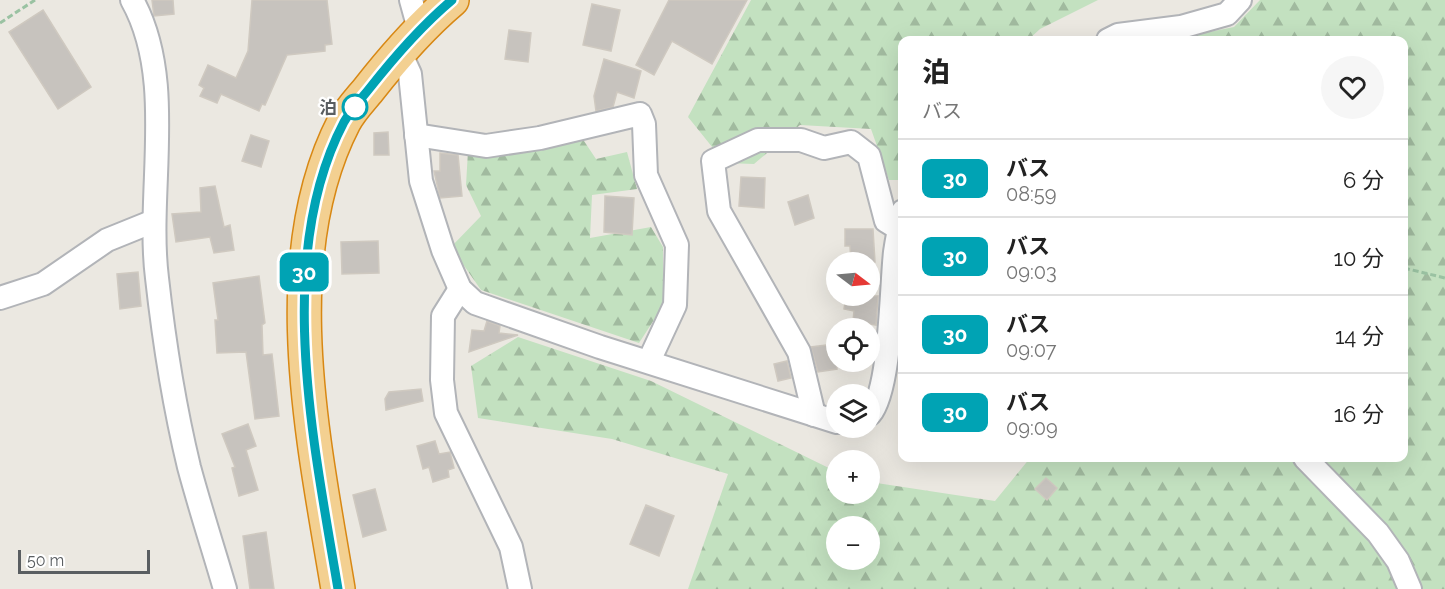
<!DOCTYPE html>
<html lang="ja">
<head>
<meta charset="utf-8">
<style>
	body { margin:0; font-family:Raleway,"Noto Sans JP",sans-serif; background:#f6f6f6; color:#222; height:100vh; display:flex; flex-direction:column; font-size:22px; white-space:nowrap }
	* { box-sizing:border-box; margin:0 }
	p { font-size:20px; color:#767676 }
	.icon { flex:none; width:33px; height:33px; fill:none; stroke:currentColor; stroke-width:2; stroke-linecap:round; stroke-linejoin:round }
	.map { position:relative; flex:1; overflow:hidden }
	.sheet { position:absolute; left:898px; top:36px; width:510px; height:426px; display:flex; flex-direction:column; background:#fff; border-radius:12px; box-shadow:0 6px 24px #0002 }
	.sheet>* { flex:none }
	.badge { padding:0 12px; border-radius:9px; font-size:21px; line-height:39px }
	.needle { width:39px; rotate:106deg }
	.controls { position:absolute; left:826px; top:252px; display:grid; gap:12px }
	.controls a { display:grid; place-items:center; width:54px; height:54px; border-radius:50%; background:#fff; box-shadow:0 6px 24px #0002; font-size:30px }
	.scale { position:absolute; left:18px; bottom:15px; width:132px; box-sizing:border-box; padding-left:6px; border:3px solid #5a5e61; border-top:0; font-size:16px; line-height:21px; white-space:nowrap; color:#5a5e61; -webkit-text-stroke:4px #fff; paint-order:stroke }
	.map>.badge { position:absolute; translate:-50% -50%; box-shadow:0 0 0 3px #fff }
	.round { display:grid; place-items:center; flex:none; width:63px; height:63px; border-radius:32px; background:#f6f6f6 }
	.head { display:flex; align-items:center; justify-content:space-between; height:102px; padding:0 24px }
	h1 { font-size:28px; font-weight:800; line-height:45px }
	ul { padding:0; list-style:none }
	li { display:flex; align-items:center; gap:18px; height:78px; padding:0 24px; border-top:2px solid #e0e0e0 }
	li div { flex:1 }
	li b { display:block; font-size:22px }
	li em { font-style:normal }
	li .badge { min-width:66px; font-weight:700; text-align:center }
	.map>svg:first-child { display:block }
</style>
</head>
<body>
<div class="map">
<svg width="1445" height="589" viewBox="0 0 1445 589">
	<defs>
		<pattern id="forest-firs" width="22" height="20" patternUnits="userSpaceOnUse" patternTransform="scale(1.5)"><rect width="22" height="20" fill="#c3e1c0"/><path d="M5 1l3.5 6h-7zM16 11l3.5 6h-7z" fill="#a1ba9f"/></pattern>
	</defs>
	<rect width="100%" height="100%" fill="#ebe8e1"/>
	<g fill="url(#forest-firs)" fill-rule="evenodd">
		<polygon points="751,0 1098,0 1040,29 1028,40 903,40 903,173 898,180 889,180 871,129 800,125 754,164 725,163 688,117"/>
		<path d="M1260 0H1445V589H688L728 474 612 439 478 418 471 366 518 337 651 381 837 472V494H870V482L995 501 1030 458H1404V40H1169L1234 27ZM837 526H870V560H837Z"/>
		<polygon points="580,135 596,159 627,152 637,189 592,195 590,238 651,227 663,247 663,306 639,343 481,290 451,247 481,216 466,185 468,151"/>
	</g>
	<g fill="#c7c3be" stroke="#cfc9c0" stroke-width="1.5">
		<polygon points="152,0 173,0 174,14 154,16"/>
		<polygon points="252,0 327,0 332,44 325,45 325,51 287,55 265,105 262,104 259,111 221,94 217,103 200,96 204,88 199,85 208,65 236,78 248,51"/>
		<polygon points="669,0 747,0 712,64 672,41 654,75 636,65"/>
		<polygon points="592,4 620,10 611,51 583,45"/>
		<polygon points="43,10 91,87 58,109 9,32"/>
		<polygon points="509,30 531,33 528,62 505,59"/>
		<polygon points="604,59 641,71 634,98 617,92 613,107 596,111 594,96"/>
		<polygon points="388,132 389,155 374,155 374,133"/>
		<polygon points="251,135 269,141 261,167 242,161"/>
		<polygon points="440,153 458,155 462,196 440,198 434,171 440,171"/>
		<polygon points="741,177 765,178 764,208 739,206"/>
		<polygon points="215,186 224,227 230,225 234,250 214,253 210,237 176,242 172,214 201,212 200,188"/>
		<polygon points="808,195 814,218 795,225 788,202"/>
		<polygon points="605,196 634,198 632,235 604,232"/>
		<polygon points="845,229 873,229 875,262 851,262 850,246 845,246"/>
		<polygon points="378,241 379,273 342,274 341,242"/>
		<polygon points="138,272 141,306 120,309 117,274"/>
		<polygon points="259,276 265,323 262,325 263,355 272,354 279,416 255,419 246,352 217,353 215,320 218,320 213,283"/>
		<polygon points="846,296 878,296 876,325 853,321 854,311 844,309"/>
		<polygon points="487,321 500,326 499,333 518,335 469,352 472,330 484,331"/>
		<polygon points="834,344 837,369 818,372 811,347"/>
		<polygon points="787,361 791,378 778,381 774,364"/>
		<polygon points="421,389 423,401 386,410 385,399 389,392"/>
		<polygon points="248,424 256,446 246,450 258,490 239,496 232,468 235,467 222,434"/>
		<polygon points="435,441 439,454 450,452 454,468 448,470 449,477 433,482 429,467 423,469 417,446"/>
		<polygon points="1046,478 1057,488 1047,500 1035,489"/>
		<polygon points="375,489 386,530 363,537 353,495"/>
		<polygon points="646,505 674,516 659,556 630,544"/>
		<polygon points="266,532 274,589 250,589 243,536"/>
	</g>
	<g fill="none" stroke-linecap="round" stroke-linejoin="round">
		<defs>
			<g id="minor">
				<path d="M132 0C177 80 146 190 157 278 164 341 174 405 189 467 200 508 213 548 225 589"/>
				<polyline points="411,0 419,29"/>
				<polyline points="1108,40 1118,35 1181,27 1227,14 1240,0"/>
				<polyline points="399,50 410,74 421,181 443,250 460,289 475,303 600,347 837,422"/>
				<polyline points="416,135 486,146 540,138 640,114 644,124 646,175 677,245 675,305 649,361"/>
				<polyline points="460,289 443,316 442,380 446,413 511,547 520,589"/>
				<polyline points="0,298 43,284 107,240 154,221"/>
				<path d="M870 414C891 389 891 288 895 252 897 238 900 224 903 211"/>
				<polyline points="814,415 799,352 719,211 713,161 758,140 801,140 824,148 851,142 869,156 886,221 899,229"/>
				<polyline points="1305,458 1378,533 1398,561 1410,589"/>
			</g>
			<path id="highway" d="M338 589C314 444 273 259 344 122 350 110 361 99 369 89 395 56 420 27 452 0"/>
		</defs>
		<use href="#minor" stroke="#b2b4b8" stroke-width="26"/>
		<use href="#highway" stroke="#d88814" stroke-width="36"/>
		<g stroke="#9ac2a2" stroke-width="3" stroke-dasharray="6 3" stroke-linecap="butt">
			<polyline points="0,23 35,0"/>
			<polyline points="1404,268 1445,278"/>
		</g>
		<use href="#minor" stroke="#fff" stroke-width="22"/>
		<use href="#highway" stroke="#f3d091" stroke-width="33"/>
	</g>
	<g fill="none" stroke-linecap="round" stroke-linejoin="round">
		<defs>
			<path id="line" d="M338 589C314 445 273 257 344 122 351 110 361 99 369 89 395 56 420 27 452 0"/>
		</defs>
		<use href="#line" stroke="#fff" stroke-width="14"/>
		<use href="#line" stroke="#00a3b4" stroke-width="9"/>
	</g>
	<circle fill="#fff" stroke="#00a3b4" stroke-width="3" cx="355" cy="107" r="12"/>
	<g text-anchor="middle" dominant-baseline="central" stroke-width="4.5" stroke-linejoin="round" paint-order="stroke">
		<g font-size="18" font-weight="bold" fill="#5a5e61" stroke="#fff" text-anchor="end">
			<text x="337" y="107">泊</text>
		</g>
	</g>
</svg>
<div class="controls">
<a><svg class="needle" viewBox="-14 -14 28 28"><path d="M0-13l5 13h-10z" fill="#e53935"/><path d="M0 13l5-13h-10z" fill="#767676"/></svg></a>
<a><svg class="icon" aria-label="locate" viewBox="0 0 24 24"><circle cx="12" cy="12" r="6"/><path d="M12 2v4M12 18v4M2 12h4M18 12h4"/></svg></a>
<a><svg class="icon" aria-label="layers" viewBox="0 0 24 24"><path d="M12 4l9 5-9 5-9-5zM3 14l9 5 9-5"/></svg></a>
<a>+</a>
<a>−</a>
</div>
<div class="scale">50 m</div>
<b class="badge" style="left:304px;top:272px;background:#00a3b4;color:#fff">30</b>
<section class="sheet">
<div class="head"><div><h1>泊</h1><p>バス</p></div><a class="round"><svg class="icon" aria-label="heart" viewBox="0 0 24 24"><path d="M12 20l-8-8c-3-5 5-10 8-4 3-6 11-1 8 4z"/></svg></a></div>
<ul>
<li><span class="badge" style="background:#00a3b4;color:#fff">30</span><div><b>バス</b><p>08:59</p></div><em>6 分</em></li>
<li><span class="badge" style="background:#00a3b4;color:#fff">30</span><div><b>バス</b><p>09:03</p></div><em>10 分</em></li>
<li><span class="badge" style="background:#00a3b4;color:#fff">30</span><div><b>バス</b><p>09:07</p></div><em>14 分</em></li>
<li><span class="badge" style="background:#00a3b4;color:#fff">30</span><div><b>バス</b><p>09:09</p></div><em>16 分</em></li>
</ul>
</section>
</div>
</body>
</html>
